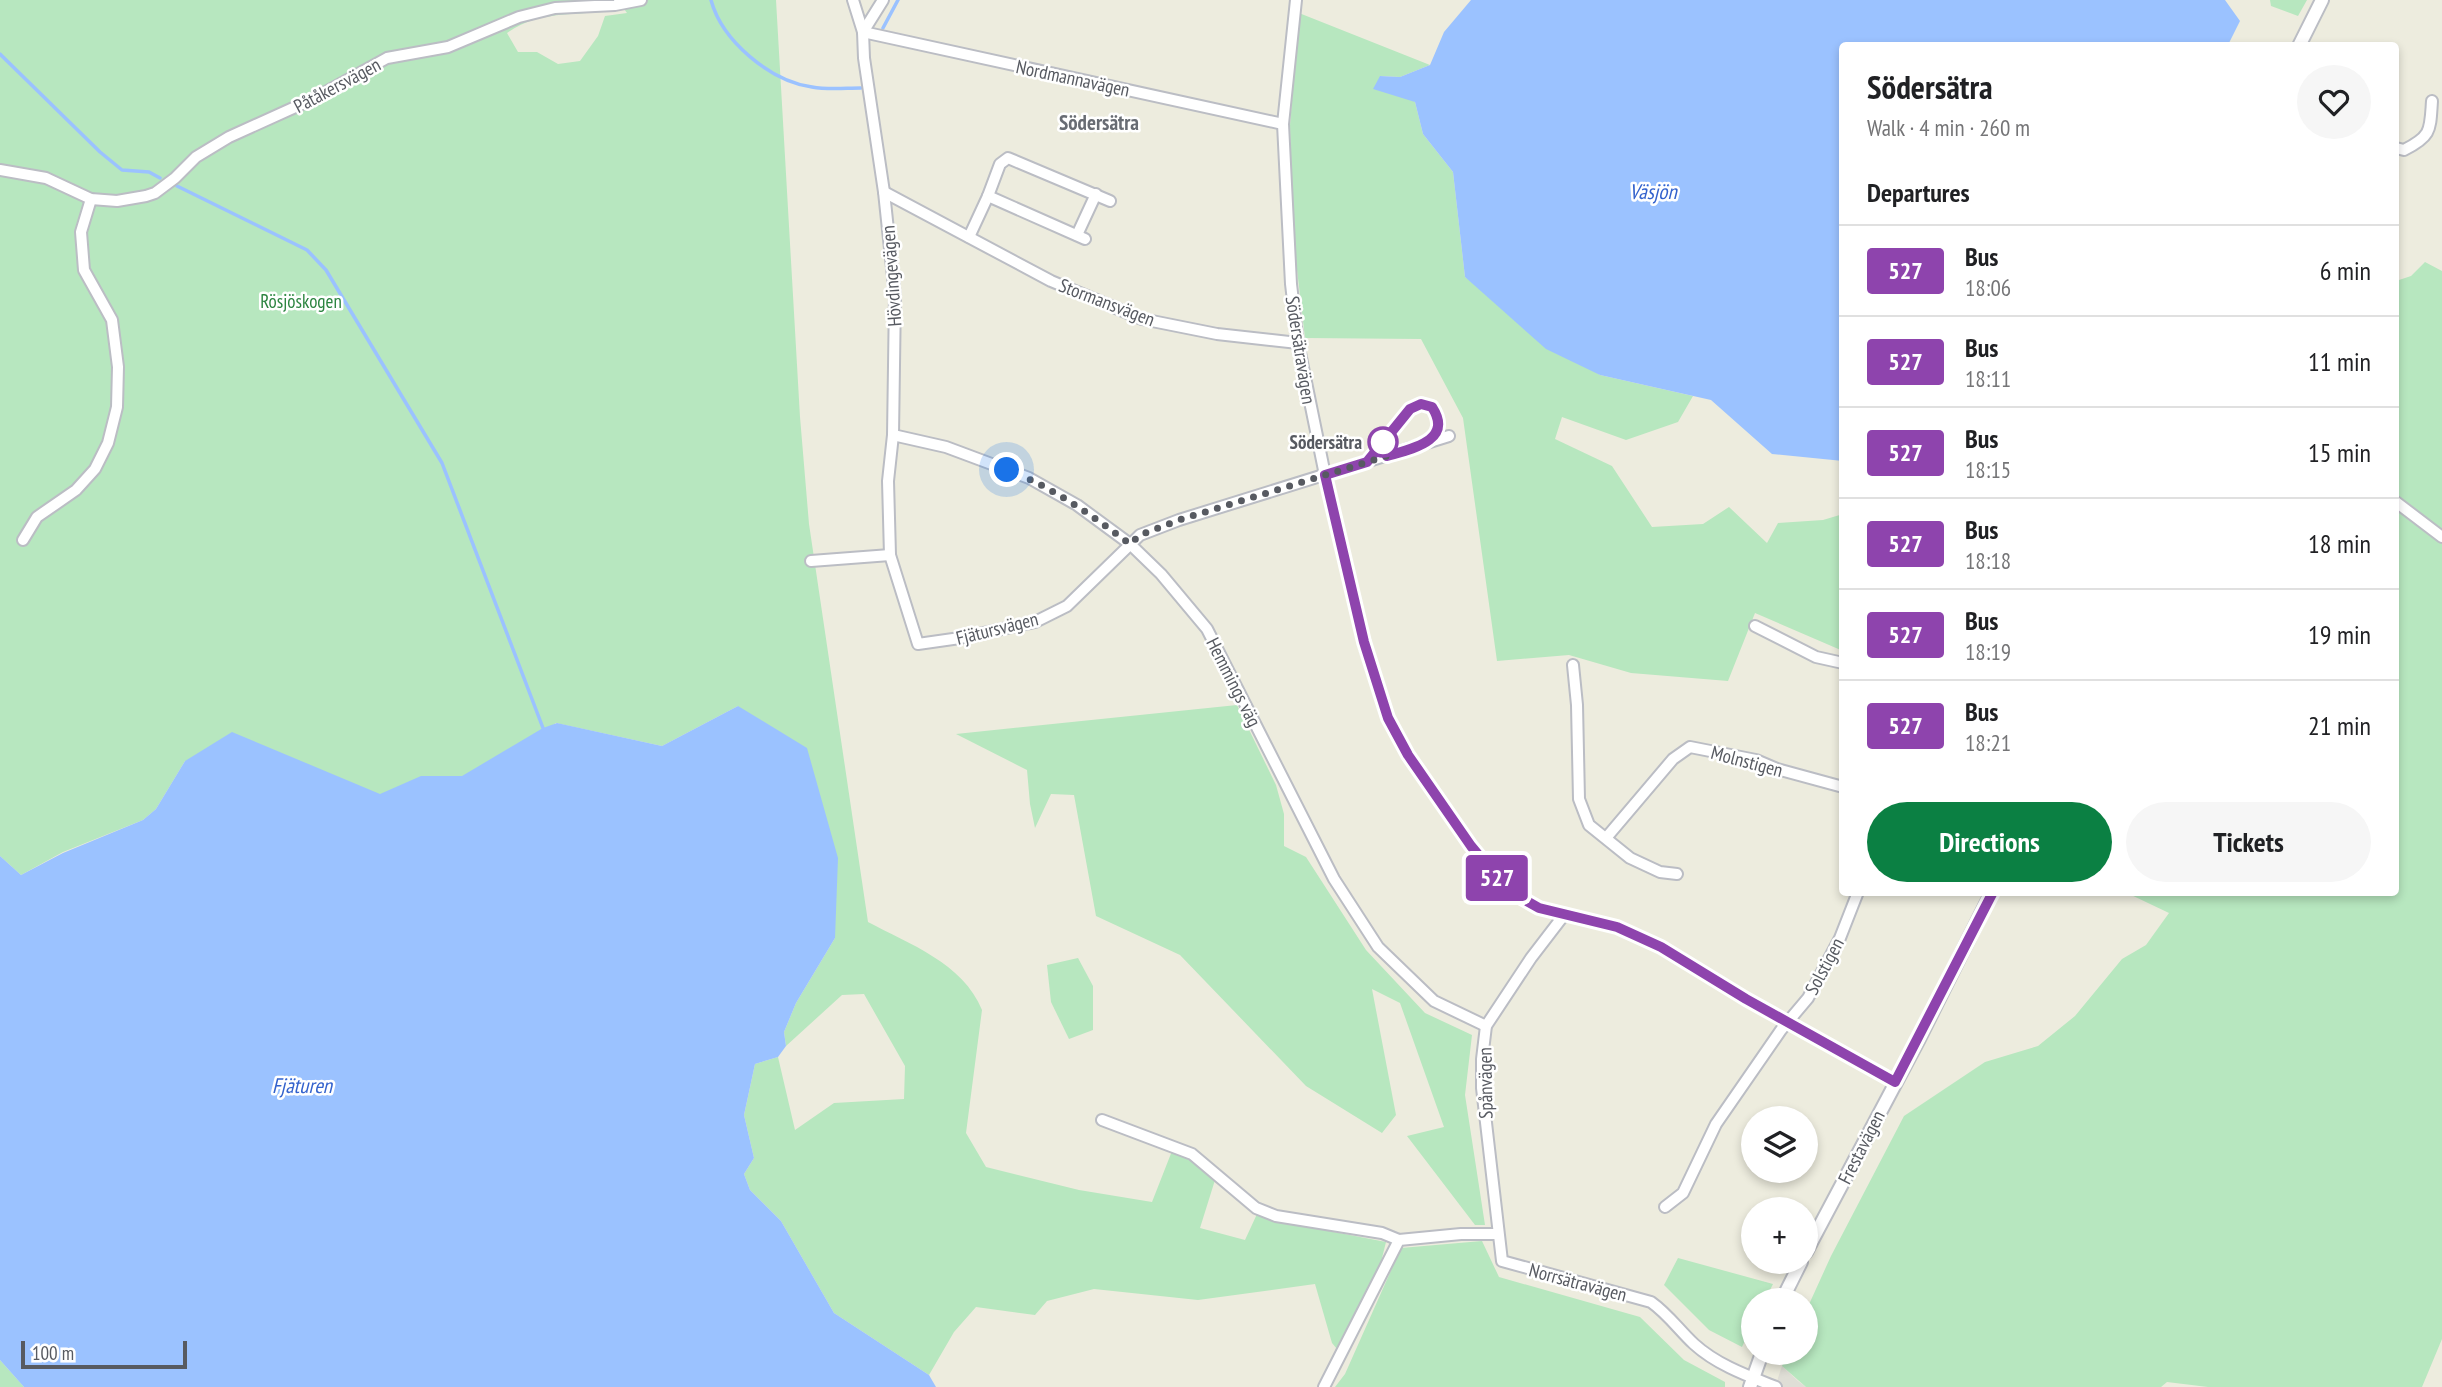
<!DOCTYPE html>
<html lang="en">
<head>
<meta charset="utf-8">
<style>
	body { margin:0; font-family:"PT Sans Narrow",sans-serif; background:#f6f6f6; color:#202124; height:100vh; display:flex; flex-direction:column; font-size:26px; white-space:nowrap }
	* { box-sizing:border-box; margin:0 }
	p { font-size:23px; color:#757577 }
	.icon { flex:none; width:38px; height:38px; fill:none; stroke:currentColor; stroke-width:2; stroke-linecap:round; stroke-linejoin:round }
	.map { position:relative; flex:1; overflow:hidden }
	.panel { position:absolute; left:1839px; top:42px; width:560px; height:854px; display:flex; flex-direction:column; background:#fff; border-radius:7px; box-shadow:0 4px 10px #0003 }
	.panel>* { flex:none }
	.badge { padding:0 14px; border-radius:5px; font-size:24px; line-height:46px }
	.buttons { position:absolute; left:1741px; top:1106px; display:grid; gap:14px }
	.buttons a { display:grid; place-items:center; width:77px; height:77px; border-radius:50%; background:#fff; box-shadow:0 4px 10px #0003; font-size:35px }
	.scale { position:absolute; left:21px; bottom:18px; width:166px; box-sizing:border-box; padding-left:7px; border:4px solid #575a61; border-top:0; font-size:19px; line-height:24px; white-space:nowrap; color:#575a61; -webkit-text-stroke:5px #fff; paint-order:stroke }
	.you { position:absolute; width:35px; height:35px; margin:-18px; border:5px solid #fff; border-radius:50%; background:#1a73e8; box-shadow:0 0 0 10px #1a73e833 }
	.map>.badge { position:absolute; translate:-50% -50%; box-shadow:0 0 0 4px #fff }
	h2 { padding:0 28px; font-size:26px; line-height:63px }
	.round { display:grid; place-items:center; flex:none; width:74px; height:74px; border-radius:37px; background:#f6f6f6 }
	.summary { display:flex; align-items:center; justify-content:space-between; height:119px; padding:0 28px }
	h1 { font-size:33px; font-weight:700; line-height:52px }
	.action { display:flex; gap:14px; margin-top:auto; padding:14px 28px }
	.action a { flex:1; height:80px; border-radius:42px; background:#0b8043; color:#fff; font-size:28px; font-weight:700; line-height:80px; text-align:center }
	.action a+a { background:#f6f6f6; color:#202124 }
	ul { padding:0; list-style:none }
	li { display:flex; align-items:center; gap:21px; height:91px; padding:0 28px; border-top:2px solid #e0e0e0 }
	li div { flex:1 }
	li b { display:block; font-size:26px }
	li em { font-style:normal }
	li .badge { min-width:77px; font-weight:700; text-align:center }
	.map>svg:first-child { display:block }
</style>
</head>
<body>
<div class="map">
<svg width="2442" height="1387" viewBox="0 0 2442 1387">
	<rect width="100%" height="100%" fill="#edecde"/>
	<polygon fill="#dfded6" points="1782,1366 1798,1381 1806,1387 1775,1387"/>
	<g fill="#b7e7bf" fill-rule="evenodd">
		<path d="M0 0H776L800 417 809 524 868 922C909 944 963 963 982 1010L966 1133 986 1167 1079 1190 1152 1202 1172 1151 1199 1165 1215 1180 1200 1228 1245 1240 1257 1214 1324 1230 1386 1242 1381 1262 1337 1349 1332 1343 1315 1284 1198 1300 1094 1289 1047 1301 1035 1315 976 1307 954 1332 929 1375 834 1313 781 1221 750 1190 744 1174 754 1158 744 1115 755 1064 778 1057 795 1130 834 1103 904 1099 905 1066 864 994 842 995 786 1046 784 1032 796 1003 835 938 738 706 662 746 556 723 425 812 185 761 156 809 143 820 63 852 21 875 0 856ZM624 9 627 13 605 16 598 36 580 61 558 64 537 52H518L507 33C541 8 584 17 624 9Z"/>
		<polygon points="2270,0 2307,0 2298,16 2271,6"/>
		<polygon points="1299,13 1430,65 1400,77 1380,76 1415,102 1423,134 1453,172 1465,277 1600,375 1693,396 1678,422 1626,440 1562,417 1555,439 1612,466 1652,527 1703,524 1729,507 1767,543 1778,523 1823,520 1843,514 1843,651 1755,613 1728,681 1631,673 1569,655 1497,661 1463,418 1421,339 1305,338 1292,227 1290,125"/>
		<polygon points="2425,262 2442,271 2442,1339 2422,1387 2208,1387 2167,1382 2161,1387 1806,1387 1782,1366 1788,1353 1806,1353 1806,1311 1831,1256 1904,1116 1985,1062 2038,1046 2075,1016 2122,959 2146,945 2169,913 2127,893 2396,892 2396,281 2411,276"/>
		<polygon points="1237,705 1276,785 1284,814 1284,846 1306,857 1366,950 1425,1013 1472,1035 1465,1095 1485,1225 1475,1225 1407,1136 1444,1127 1400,1003 1372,989 1396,1115 1382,1133 1306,1086 1180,955 1096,916 1074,795 1051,794 1035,828 1030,804 1027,770 956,734"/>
		<polygon points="1078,958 1093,986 1093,1030 1069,1039 1051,1002 1047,965"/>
		<polygon points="1482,1241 1499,1277 1640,1317 1684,1360 1725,1382 1725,1387 1335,1387 1345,1374 1401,1248"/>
		<polygon points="1678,1258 1773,1284 1765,1300 1754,1300 1753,1323 1742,1347 1709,1330 1664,1285"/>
		<polygon points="0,1360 24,1387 0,1387"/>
	</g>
	<g fill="#9bc2ff">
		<polygon points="1471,0 2225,0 2240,21 2228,45 1843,46 1843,461 1772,454 1711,400 1600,375 1546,349 1465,277 1453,172 1423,134 1415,102 1373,89 1380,76 1400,77 1430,65 1444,32"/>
		<polygon points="738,706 807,748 838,858 835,938 796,1003 784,1032 786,1046 778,1057 755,1064 744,1115 754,1158 744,1174 750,1190 781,1221 834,1313 929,1375 936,1387 24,1387 0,1360 0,856 21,875 63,853 143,820 156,809 185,761 232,732 380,794 421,776 462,776 543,728 557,723 662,746"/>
	</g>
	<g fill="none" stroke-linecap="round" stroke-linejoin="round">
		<g stroke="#9bc2ff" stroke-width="3.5">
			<path d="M711 0C722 41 770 81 812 87 828 90 845 88 861 88"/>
			<polyline points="883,28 898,0"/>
			<polyline points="0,54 100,152 122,170 149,172 160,178"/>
			<polyline points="177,186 307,250 326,270 442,463 543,728"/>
		</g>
		<defs>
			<g id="minor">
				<polyline points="853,0 863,32 864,58 884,192 895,296 893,435 888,481 890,555 918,644 960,638 1035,622 1067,606 1140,535 1179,520 1449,436"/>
				<polyline points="1296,0 1283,124 1291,284 1298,343 1325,475 1365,647 1388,718 1408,755 1471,846 1511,892 1539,908 1617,927 1661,947 1746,999 1895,1082"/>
				<polyline points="863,32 1283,124"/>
				<polyline points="863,32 883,0"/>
				<path d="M2396 148 2404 150C2432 136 2430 130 2432 101"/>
				<polyline points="0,170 46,178 91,199 117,201 146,196 155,193 175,178 196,157 229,137 313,99 387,58 448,47 519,17 555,8 615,5 641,0"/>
				<polyline points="884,192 1051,281 1142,319 1217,334 1298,343"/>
				<polyline points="988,196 1000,164 1008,158 1110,201"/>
				<polyline points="1077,235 1096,194"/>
				<polyline points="969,237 988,196 1085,239"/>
				<polyline points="893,435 946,447 1029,478 1077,505 1130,544 1161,574 1207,629 1334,879 1378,947 1434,1001 1486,1026"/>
				<polyline points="2396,502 2442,537"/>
				<polyline points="23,540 37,517 76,490 95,469 108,443 117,407 118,367 112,320 84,270 81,232 91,199"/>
				<polyline points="811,561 890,555"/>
				<polyline points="1755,626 1816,657 1843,663"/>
				<polyline points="1573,665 1577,705 1579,799 1589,825 1630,858 1660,872 1677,874"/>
				<polyline points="1606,838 1673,759 1690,747 1756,760 1777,769 1843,787"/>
				<path d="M1564 915 1531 958 1486 1026 1482 1059V1088L1502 1261 1651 1302C1668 1314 1679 1330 1694 1344 1717 1365 1748 1376 1776 1387"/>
				<polyline points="1102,1120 1192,1154 1256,1208 1276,1216 1382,1233 1399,1240"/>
				<polyline points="1665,1207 1683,1193 1716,1124 1781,1030 1808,998 1840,938 1858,892"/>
				<polyline points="1324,1387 1399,1240 1461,1234 1497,1234"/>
			</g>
			<g id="tertiary">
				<polyline points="2299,46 2322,0"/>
				<polyline points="1806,1252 1919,1039 1992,892"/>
				<polyline points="1782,1300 1801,1262"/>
				<polyline points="1750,1387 1762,1353"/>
			</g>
		</defs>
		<use href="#minor" stroke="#bbbdc4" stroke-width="14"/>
		<use href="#tertiary" stroke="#bbbdc4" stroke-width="16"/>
		<use href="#minor" stroke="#fff" stroke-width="10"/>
		<use href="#tertiary" stroke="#fff" stroke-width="12"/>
	</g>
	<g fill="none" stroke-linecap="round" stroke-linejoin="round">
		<defs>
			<path id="line" d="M1387 456C1411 449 1454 441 1432 407L1421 404 1410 409 1367 462 1325 475 1364 642 1388 718 1408 755 1471 846 1500 881 1511 892 1539 908 1617 927 1661 947 1746 999 1895 1082 1993 892"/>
		</defs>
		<use href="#line" stroke="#fff" stroke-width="16"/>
		<use href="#line" stroke="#8e44ad" stroke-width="10"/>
		<path stroke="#575a61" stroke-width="7" stroke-dasharray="0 12.6" d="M1007 470C1053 487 1091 515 1130 544L1140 535 1179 520 1387 456 1383 442"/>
	</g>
	<circle fill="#fff" stroke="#8e44ad" stroke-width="3.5" cx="1383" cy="442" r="14"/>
	<g text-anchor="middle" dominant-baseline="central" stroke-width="5" stroke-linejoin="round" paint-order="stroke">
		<g font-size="19" fill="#575a61" stroke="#fff">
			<text transform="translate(1073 78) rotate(12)">Nordmannavägen</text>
			<text transform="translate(337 85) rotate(-28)">Påtåkersvägen</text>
			<text transform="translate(891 276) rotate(-94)">Hövdingevägen</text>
			<text transform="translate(1107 302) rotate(21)">Stormansvägen</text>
			<text transform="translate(1301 350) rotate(81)">Södersätravägen</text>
			<text transform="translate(997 628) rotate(-14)">Fjätursvägen</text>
			<text transform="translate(1234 682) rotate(63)">Hemmings väg</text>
			<text transform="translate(1747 761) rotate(15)">Molnstigen</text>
			<text transform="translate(1824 966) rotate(-62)">Solstigen</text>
			<text transform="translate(1485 1083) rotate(-91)">Spånvägen</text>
			<text transform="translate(1861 1147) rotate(-63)">Frestavägen</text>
			<text transform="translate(1578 1282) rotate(15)">Norrsätravägen</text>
		</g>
		<g font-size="19" fill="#2c8440" stroke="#fff">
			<text x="301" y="301">Rösjöskogen</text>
		</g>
		<g font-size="19" font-weight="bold" fill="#575a61" stroke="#fff" text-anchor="end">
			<text x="1362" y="442">Södersätra</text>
		</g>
		<g font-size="21" font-weight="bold" fill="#686c73" stroke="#fff">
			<text x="1099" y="122">Södersätra</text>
		</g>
		<g font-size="21" font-style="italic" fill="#3362cd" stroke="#fff">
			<text x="1653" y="191">Väsjön</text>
			<text x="302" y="1085">Fjäturen</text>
		</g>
	</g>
</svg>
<div class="buttons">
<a><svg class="icon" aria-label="layers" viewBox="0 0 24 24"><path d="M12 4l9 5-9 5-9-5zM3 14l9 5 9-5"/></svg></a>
<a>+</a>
<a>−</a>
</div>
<div class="scale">100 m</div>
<div class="you" style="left:1007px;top:470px"></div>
<b class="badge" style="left:1497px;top:878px;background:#8e44ad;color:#fff">527</b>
<section class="panel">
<div class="summary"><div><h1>Södersätra</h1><p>Walk · 4 min · 260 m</p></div><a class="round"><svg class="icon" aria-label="heart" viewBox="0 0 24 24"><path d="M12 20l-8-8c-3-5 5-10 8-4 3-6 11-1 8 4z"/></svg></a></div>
<h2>Departures</h2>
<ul>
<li><span class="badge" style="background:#8e44ad;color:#fff">527</span><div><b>Bus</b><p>18:06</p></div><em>6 min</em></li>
<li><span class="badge" style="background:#8e44ad;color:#fff">527</span><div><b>Bus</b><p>18:11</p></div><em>11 min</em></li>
<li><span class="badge" style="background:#8e44ad;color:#fff">527</span><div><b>Bus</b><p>18:15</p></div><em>15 min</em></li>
<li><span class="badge" style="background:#8e44ad;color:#fff">527</span><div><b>Bus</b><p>18:18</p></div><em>18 min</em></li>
<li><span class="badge" style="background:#8e44ad;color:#fff">527</span><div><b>Bus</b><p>18:19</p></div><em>19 min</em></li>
<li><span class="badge" style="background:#8e44ad;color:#fff">527</span><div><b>Bus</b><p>18:21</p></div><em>21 min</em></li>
</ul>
<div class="action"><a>Directions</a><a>Tickets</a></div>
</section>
</div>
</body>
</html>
